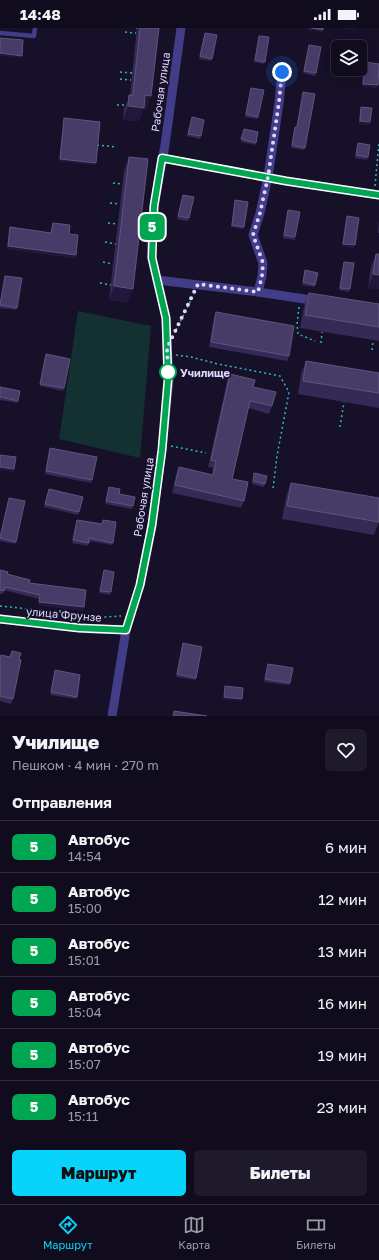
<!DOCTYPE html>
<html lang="ru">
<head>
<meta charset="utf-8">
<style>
	body { margin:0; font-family:"Golos Text",sans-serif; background:#1e1a2b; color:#f1f3f6; height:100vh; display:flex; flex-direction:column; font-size:15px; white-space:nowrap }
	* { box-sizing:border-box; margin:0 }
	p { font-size:13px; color:#9c9ba4 }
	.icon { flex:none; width:22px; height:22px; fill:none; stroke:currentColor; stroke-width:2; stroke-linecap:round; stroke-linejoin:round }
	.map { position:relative; height:688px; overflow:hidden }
	.side { display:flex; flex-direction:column; background:#100c1e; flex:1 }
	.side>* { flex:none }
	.badge { padding:0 8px; border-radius:6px; font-size:14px; line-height:26px }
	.tools { position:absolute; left:331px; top:12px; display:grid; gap:8px }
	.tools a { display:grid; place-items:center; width:36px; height:36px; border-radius:6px; background:#100c1e; box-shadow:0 2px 10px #0003,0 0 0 1px #302c3c; font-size:20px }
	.you { position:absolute; width:20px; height:20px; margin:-10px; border:3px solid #fff; border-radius:50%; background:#1a73e8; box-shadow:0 0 0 6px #1a73e833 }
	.map>.badge { position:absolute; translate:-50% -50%; box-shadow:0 0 0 2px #fff }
	h2 { padding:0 12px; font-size:15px; line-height:36px }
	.round { display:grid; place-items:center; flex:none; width:42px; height:42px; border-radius:6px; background:#1e1a2b }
	.summary { display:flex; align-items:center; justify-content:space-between; height:68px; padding:0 12px }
	h1 { font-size:19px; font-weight:800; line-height:30px }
	.cta { display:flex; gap:8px; margin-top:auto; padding:8px 12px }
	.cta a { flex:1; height:46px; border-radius:6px; background:#07d3fb; color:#111; font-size:16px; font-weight:800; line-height:46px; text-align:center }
	.cta a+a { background:#1e1a2b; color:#f1f3f6 }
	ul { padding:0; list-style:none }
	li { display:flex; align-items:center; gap:12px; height:52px; padding:0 12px; border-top:1px solid #302c3c }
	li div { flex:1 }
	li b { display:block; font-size:15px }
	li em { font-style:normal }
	li .badge { min-width:44px; font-weight:700; text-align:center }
	.status { display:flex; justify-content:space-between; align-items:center; height:28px; padding:0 20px; background:#100c1e; direction:ltr }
	.status svg { height:11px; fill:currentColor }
	.tab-bar { display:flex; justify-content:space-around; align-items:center; height:56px; border-top:1px solid #302c3c; background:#100c1e; font-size:11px; color:#9c9ba4 }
	.tab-bar a { display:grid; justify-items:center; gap:2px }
	.tab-bar .on { color:#07d3fb }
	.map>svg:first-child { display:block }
</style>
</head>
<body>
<div class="status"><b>14:48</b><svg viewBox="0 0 49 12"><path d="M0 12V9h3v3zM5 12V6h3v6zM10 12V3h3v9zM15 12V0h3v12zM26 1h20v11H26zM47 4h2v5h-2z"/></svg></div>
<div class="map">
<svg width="379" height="688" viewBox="0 0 379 688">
	<rect width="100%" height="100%" fill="#161028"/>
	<polygon fill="#133131" points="78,283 151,298 140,430 59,411"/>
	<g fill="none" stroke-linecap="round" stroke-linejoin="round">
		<g stroke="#32b8b8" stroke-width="1.5" stroke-dasharray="2 3" stroke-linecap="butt">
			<polyline points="136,0 137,0"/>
			<polyline points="125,4 136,5"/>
			<polyline points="120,44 132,45"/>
			<polyline points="120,51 131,52"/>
			<polyline points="117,77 127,77"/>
			<polyline points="97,117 117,119"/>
			<polyline points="113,155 122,156"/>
			<polyline points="375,158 379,114"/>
			<polyline points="110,175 120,176"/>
			<polyline points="108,195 118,196"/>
			<polyline points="105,214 116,216"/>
			<polyline points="103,234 113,236"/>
			<polyline points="100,255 111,257"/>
			<polyline points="299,279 297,296 298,306 315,313"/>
			<polyline points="176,302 194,266"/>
			<polyline points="321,315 322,304"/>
			<polyline points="372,322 373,313"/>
			<polyline points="176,327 191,329 218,336 280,348 289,364 277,428 273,461"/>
			<polyline points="340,399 344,374"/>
			<polyline points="171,418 206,425"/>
			<polyline points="0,578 105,589 121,588"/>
			<polyline points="60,584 60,580"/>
		</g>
		<polyline stroke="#433c86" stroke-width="4.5" points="0,5 34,8 35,0"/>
		<g stroke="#433c86" stroke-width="9">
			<polyline points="162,130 286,153 379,167"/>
			<polyline points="157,252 258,264 318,273"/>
			<polyline points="258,264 262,248 263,235 253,207 260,185 268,149 279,75 282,44"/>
			<polyline points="0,591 91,601 126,602"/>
			<polyline points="112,688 126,602 140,557 152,497 162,422 169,352 166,290 152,229 151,213 154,178 165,117 181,0"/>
		</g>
	</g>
	<g fill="#352955">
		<polygon points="137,0 159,0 146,82 143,81 139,93 123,92 124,81 130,67"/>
		<polygon points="205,5 212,31 211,33 199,31"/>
		<polygon points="259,8 265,34 264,36 254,34"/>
		<polygon points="309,17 316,45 315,48 303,45"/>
		<polygon points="365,34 378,57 377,60 362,58 364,37"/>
		<polygon points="251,60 258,89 258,91 245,89"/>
		<polygon points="303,64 305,120 304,122 291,120 294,102 295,99 296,100"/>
		<polygon points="361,79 370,94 369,97 359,96 360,82"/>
		<polygon points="192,89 201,108 200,111 187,108"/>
		<polygon points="64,90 96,135 95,137 59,133 64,92"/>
		<polygon points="243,103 256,115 255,117 241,114"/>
		<polygon points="358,115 368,129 367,132 355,130"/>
		<polygon points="129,129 128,274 109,272 124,143"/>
		<polygon points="183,167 189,190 188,193 177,191"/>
		<polygon points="235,172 244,199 243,201 231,199"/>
		<polygon points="288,182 295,209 295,212 283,210"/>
		<polygon points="347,188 354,220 342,218 346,191"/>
		<polygon points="379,192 379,205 378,205"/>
		<polygon points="53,195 69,206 76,227 75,230 7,221 9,202 10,199 51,205"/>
		<polygon points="376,226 379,261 368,260 371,239"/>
		<polygon points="344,234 350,261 349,264 339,262"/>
		<polygon points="305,242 315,257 314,259 302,257"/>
		<polygon points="5,248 17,280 16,282 0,280 0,274"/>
		<polygon points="309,265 379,276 379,313 300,300 304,278"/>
		<polygon points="216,284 289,328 287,333 209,319 214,289"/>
		<polygon points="46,326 64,360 63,363 40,358"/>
		<polygon points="306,333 379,345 379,380 298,366 301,346"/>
		<polygon points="230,346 253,359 272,378 269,386 248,380 232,451 244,473 241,480 172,465 176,447 179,439 212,447 213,440 208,439 227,354"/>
		<polygon points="0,359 18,373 17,375 0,372"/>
		<polygon points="50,420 92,452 91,455 45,446"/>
		<polygon points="254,445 265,456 264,459 252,456"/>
		<polygon points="291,455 379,494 374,507 282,491 286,469"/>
		<polygon points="109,459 119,466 133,478 132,481 105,476"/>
		<polygon points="49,461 79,484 78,487 44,479"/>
		<polygon points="9,470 16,514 15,516 0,513 0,507"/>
		<polygon points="77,492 102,496 103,492 113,515 112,517 89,513 88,518 72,515"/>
		<polygon points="0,542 7,546 84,579 83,583 38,577 39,571 4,562 3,566 0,566"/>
		<polygon points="104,542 111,564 110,567 99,565"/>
		<polygon points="183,615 196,650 196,652 176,649"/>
		<polygon points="12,623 19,631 13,671 11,676 0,673 0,631 1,627 10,629"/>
		<polygon points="268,636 290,655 289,657 264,654"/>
		<polygon points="55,642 77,669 76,671 50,667"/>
	</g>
	<g fill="#21173b">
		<polygon points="307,0 311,0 323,2 322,4 307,2"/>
		<polygon points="339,0 355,0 354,2"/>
		<polygon points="0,25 22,28 21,30 0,28"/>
		<polygon points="363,56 378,57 377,60 362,58"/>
		<polygon points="145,67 151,68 146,82 143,81 139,93 123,92 128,78"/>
		<polygon points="360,93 370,94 369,97 359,96"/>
		<polygon points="60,131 96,135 95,137 59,133"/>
		<polygon points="343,216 355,217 354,220 342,218"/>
		<polygon points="8,218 76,227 75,230 7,221"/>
		<polygon points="373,246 379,247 379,261 368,260"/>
		<polygon points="114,258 133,261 128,274 109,272"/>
		<polygon points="0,439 14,441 14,444 0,442"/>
		<polygon points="39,574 84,579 83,583 38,577"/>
		<polygon points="224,669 242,671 241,673 223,672"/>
	</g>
	<g fill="#473c67" stroke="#5f547f">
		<polygon points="140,0 159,0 151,68 145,67 144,80 128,78 129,67 133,67"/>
		<polygon points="311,0 323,0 323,2"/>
		<polygon points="205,5 217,7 212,31 200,28"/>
		<polygon points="259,8 269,9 265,34 255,32"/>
		<polygon points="0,10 23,12 22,28 0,25"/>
		<polygon points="309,17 321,19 316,45 304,43"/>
		<polygon points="365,34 379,36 378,57 363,56"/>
		<polygon points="251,60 264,62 258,89 246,86"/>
		<polygon points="303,64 315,66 305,120 292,117 295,99 297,100"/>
		<polygon points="361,79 372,80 370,94 360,93"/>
		<polygon points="192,89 204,92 201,108 188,106"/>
		<polygon points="64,90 100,94 96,135 60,131"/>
		<polygon points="244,101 258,104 256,115 241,111"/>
		<polygon points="358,115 370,117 368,129 356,127"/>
		<polygon points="129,129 148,131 133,261 114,258"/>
		<polygon points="183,167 194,169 189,190 178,188"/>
		<polygon points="235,172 248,174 244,199 232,197"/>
		<polygon points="288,182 300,184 295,209 284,207"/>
		<polygon points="347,188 359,190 355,217 343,216"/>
		<polygon points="53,195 70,197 69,206 78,207 76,227 8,218 10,199 51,205"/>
		<polygon points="376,226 379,226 379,247 373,246"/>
		<polygon points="344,234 354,235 350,261 340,260"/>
		<polygon points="305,242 318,245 315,257 303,254"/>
		<polygon points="5,248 22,250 17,280 0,277"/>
		<polygon points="309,265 379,276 379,299 305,287"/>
		<polygon points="216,284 294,298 289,328 211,314"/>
		<polygon points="46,326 70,331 64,360 40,356"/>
		<polygon points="306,333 379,345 379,365 303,353"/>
		<polygon points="230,346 255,352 253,359 276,364 272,378 250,373 232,451 248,454 244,473 175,457 179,439 213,447 216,433 211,432"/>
		<polygon points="0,359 20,363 18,373 0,369"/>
		<polygon points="50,420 97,429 92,452 46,443"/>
		<polygon points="0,427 16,429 14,441 0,439"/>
		<polygon points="254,445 267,448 265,456 253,453"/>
		<polygon points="291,455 379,470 379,494 287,478"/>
		<polygon points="109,459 120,461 119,466 135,469 133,478 106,473"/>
		<polygon points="49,461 83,469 79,484 45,476"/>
		<polygon points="9,470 25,473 16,514 0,510"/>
		<polygon points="77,492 102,496 103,492 116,494 113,515 89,510 89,515 73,512"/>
		<polygon points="0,542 8,544 7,546 30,552 29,555 86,562 84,579 39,574 40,567 5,559 4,563 0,562"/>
		<polygon points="104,542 114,544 111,564 100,563"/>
		<polygon points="183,615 202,619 196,650 177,646"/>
		<polygon points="12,623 21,625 19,631 21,632 13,671 0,668 0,633 1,627 10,629"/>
		<polygon points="268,636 293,640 290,655 265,651"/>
		<polygon points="55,642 80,647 77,669 51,664"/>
		<polygon points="225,658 243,660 242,671 224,669"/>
		<polygon points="174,683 207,688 173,688"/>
	</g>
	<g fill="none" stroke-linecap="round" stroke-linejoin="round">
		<defs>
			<polyline id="line" points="0,591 79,600 126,602 140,557 152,497 162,422 168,352 166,290 152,230 154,178 162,130 286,153 379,167"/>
		</defs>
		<use href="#line" stroke="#fff" stroke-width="9"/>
		<use href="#line" stroke="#00a651" stroke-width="6"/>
		<polyline stroke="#ded7fe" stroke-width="4" stroke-dasharray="0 7.2" points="168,344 167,320 198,256 258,264 262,248 263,235 253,207 260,185 268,149 279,74 282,44"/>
	</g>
	<circle fill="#fff" stroke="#00a651" stroke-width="2" cx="168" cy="344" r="8"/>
	<g text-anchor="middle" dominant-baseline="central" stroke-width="3" stroke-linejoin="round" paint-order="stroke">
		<g font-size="11" fill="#ded7fe" stroke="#161028">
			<text transform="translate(160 64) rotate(-82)">Рабочая улица</text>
			<text transform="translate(143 469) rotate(-81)">Рабочая улица</text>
			<text transform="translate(64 586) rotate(5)">улица Фрунзе</text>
		</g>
		<g font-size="11" font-weight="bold" fill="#ded7fe" stroke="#161028" text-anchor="start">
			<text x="180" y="344">Училище</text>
		</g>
	</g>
</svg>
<div class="tools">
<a><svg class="icon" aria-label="layers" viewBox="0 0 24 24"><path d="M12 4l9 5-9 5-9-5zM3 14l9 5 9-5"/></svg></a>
</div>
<div class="you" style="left:282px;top:44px"></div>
<b class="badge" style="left:152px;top:199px;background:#00a651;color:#fff">5</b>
</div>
<section class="side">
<div class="summary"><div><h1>Училище</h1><p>Пешком · 4 мин · 270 m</p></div><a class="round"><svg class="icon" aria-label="heart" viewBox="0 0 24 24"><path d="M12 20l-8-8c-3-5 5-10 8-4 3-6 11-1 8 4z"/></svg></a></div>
<h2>Отправления</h2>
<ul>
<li><span class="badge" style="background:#00a651;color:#fff">5</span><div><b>Автобус</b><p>14:54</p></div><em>6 мин</em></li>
<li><span class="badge" style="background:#00a651;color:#fff">5</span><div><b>Автобус</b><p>15:00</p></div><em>12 мин</em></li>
<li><span class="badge" style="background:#00a651;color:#fff">5</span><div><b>Автобус</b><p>15:01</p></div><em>13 мин</em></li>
<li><span class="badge" style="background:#00a651;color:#fff">5</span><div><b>Автобус</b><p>15:04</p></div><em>16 мин</em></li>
<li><span class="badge" style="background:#00a651;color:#fff">5</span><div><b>Автобус</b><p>15:07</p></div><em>19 мин</em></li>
<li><span class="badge" style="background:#00a651;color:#fff">5</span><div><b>Автобус</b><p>15:11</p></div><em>23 мин</em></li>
</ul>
<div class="cta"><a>Маршрут</a><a>Билеты</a></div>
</section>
<nav class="tab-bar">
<a class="on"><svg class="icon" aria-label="directions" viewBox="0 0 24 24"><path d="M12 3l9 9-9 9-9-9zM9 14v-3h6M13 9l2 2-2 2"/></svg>Маршрут</a>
<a><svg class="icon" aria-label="map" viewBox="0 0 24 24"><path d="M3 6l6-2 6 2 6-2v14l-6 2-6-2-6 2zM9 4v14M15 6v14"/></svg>Карта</a>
<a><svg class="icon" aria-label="tickets" viewBox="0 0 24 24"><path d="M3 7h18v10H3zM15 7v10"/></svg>Билеты</a>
</nav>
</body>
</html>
